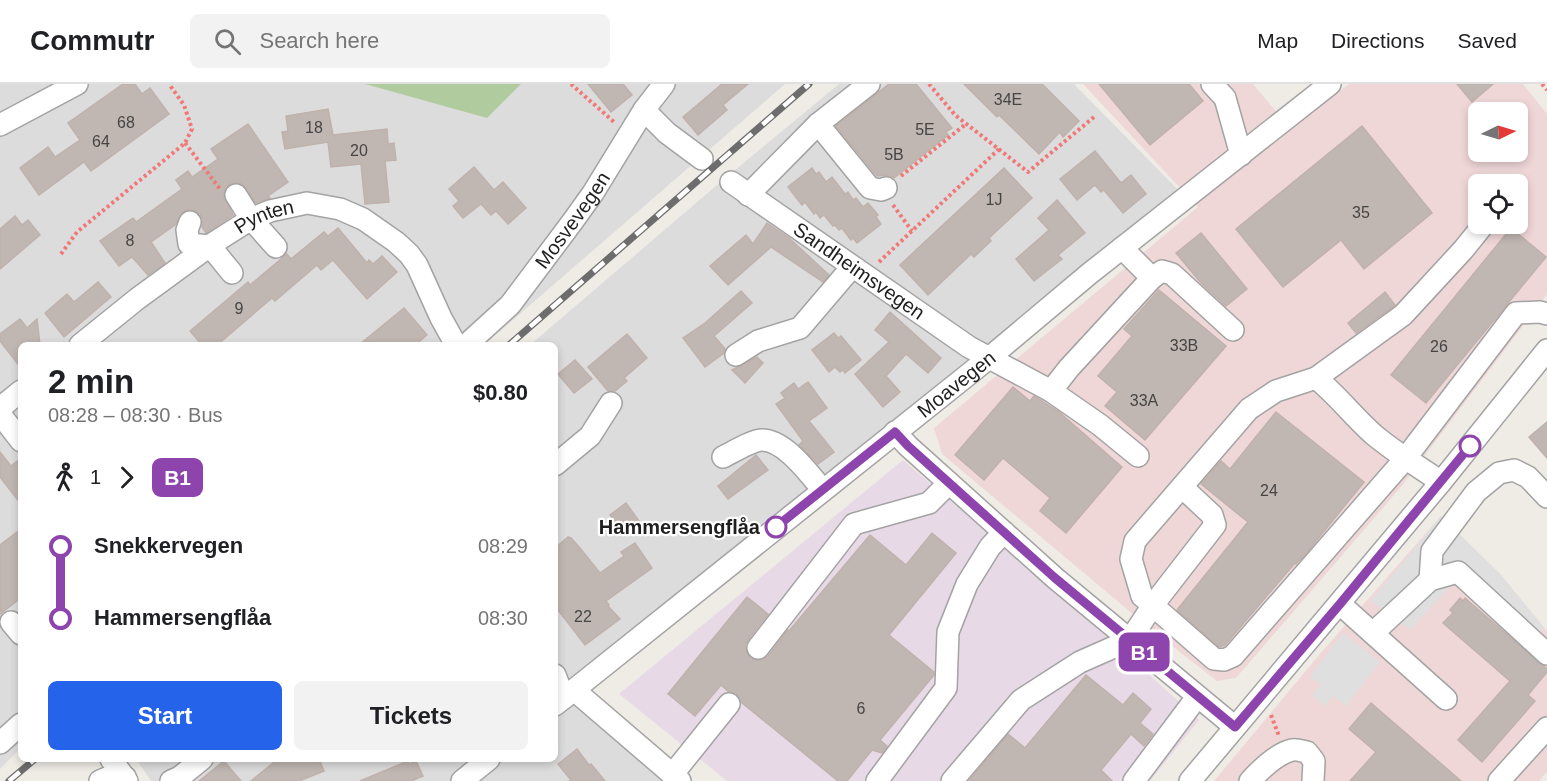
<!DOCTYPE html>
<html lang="en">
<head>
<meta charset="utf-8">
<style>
	body { margin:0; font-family:Helvetica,sans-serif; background:#f2f2f2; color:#202124; height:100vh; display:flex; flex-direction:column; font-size:22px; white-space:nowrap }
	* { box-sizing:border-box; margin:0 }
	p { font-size:20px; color:#757577 }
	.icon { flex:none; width:33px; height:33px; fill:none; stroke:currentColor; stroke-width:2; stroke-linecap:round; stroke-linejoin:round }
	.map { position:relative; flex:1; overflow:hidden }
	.drawer { position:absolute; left:18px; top:258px; width:540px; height:420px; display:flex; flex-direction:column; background:#fff; border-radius:9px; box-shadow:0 3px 9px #0003 }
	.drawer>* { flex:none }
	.badge { padding:0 12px; border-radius:9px; font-size:21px; line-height:39px }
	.needle { width:39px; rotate:85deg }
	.controls { position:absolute; left:1468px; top:18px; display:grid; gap:12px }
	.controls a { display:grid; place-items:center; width:60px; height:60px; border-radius:9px; background:#fff; box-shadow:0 3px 9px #0003; font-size:30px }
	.map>.badge { position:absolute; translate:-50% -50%; box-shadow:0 0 0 3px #fff }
	.legs { display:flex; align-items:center; gap:9px; height:66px; padding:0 30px; font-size:20px }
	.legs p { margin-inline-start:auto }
	.headline { display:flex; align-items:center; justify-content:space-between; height:102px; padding:0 30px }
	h1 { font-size:33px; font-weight:700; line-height:45px }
	.action { display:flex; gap:12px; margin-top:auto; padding:12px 30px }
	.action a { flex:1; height:69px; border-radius:9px; background:#2563eb; color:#fff; font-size:24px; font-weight:700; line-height:69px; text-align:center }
	.action a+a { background:#f2f2f2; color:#202124 }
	ul { padding:0 30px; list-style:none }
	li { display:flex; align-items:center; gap:21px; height:72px; font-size:22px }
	li i { display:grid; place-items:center; width:9px; height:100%; margin:0 8px; background:currentColor }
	li i::after { content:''; width:15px; height:15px; margin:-8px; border:4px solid; border-radius:50%; background:#fff }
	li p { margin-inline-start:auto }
	li:first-child i { background:linear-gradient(#0000 50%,currentColor 0) }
	li:last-child i { background:linear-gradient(currentColor 50%,#0000 0) }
	header { display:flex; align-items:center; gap:36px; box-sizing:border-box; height:84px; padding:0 30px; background:#fff; border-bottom:2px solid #e0e0e0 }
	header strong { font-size:28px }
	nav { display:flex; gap:33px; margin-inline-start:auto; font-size:21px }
	.search { width:420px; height:54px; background:#f2f2f2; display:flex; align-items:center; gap:15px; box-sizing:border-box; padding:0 21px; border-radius:9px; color:#757577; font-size:22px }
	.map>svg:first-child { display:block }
</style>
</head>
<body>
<header>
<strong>Commutr</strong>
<div class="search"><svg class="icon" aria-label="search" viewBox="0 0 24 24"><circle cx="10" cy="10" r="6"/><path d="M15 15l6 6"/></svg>Search here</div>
<nav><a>Map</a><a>Directions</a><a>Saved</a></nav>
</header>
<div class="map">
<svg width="1547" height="697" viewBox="0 0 1547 697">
	<rect width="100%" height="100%" fill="#efece6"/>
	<g fill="#dddcdd">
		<polygon points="0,0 785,0 484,261 21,261 21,664 0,685"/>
		<polygon points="839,0 1074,0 1182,110 577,595 674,697 151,697 136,675 555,675 555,261 530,261 717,101"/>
	</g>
	<g fill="#efd7d8" fill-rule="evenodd">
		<path d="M1083 0H1253L1291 45 1349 0H1523L1547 30V210L1401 403 1236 594 1217 597 1153 547 942 370 934 344 1198 123ZM1479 28H1518V68H1479ZM1479 100H1518V140H1479Z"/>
		<polygon points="1441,432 1501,491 1547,547 1547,688 1539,697 1214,697 1319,571"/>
	</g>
	<polygon fill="#e8d9e7" points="903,376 1067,516 1199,636 1150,697 727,697 619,610"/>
	<polygon fill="#b0cc9e" points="365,0 521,0 487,34"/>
	<g fill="#dfdfdf">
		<polygon points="1441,432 1501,491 1544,544 1536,552 1465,486 1410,546 1371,517"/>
		<polygon points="1343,549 1380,578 1346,622 1333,612 1325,622 1312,611 1321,601 1310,592"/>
	</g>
	<g fill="#c0b7b3" stroke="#c0b1aa" stroke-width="1.5">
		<polygon points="123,0 135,0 142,10 150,4 169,30 91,87 84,78 39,111 20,84 48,63 55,73 80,56 68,39"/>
		<polygon points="588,0 623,0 632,11 611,28"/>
		<polygon points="722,0 748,0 723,21 727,26 698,51 683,33"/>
		<polygon points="889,0 916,0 952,44 946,48 948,51 894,94 887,91 877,92 836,42"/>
		<polygon points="964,0 1042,0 1079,37 1063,53 1060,48 1039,70 999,31 997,33"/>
		<polygon points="1099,0 1189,0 1203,17 1150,61"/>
		<polygon points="1457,0 1493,0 1472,18"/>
		<polygon points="328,25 333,51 387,45 388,60 394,59 396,76 385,77 389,118 365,120 361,80 331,83 328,58 285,65 282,48 288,47 286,32"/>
		<polygon points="248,40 288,98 268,112 270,114 256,119 242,100 236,98 230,100 225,106 223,112 233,131 206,149 202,143 203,136 200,130 194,126 187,126 182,129 175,141 151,158 165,179 148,191 132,173 119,182 100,157 133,134 136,138 182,105 176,96 188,87 192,93 218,75 211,65"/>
		<polygon points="1362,42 1432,129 1364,185 1341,156 1283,203 1236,145"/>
		<polygon points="1095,67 1121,99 1131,91 1146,110 1123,129 1104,106 1101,108 1095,101 1077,116 1060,95"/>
		<polygon points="474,83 494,106 503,98 526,124 508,140 496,127 491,131 481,120 463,134 453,122 459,117 449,105"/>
		<polygon points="812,84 816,90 819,88 826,98 832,93 845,110 848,108 853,116 856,114 863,123 868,119 878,131 876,133 881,140 857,159 853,154 851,156 842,144 839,146 835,141 833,142 824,131 820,134 816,128 814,130 805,118 802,121 788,103"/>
		<polygon points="1004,84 1032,114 989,154 991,157 974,173 971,170 928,211 900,181"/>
		<polygon points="1057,116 1085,149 1058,171 1062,175 1034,197 1016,175 1049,146 1038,134"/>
		<polygon points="15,132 22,141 28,136 40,151 0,185 0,145"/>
		<polygon points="767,139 789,154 829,191 823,198 771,163 728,201 710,182 746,151 753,160"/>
		<polygon points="338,144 367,179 369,176 373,180 382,172 397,188 367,215 333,176 321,186 317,181 275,217 272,214 217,261 202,261 190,247 248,198 250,201 287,170 291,175 324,148 328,152"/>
		<polygon points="1511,144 1546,173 1426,319 1391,291"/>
		<polygon points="1201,149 1247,205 1226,222 1201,199 1176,169"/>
		<polygon points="98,198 111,213 64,253 45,229 67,210 74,218"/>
		<polygon points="1159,206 1226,262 1145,356 1105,322 1117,308 1098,292 1132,252 1124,245"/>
		<polygon points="741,207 752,219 714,252 725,265 724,269 705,283 683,254 705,239"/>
		<polygon points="1385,208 1395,221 1356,249 1348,239"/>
		<polygon points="404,224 427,251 415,261 359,261"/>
		<polygon points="890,228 941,274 928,289 906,270 886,292 900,308 883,323 855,290 889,258 875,246"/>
		<polygon points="20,235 27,244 37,235 40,261 21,261 21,284 0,257 0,250"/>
		<polygon points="834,249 838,254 841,252 861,276 845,289 843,286 840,288 835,283 829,288 812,266"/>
		<polygon points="627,250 647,274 624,294 627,297 615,307 608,307 588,283"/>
		<polygon points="757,273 763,279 745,299 732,286"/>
		<polygon points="575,276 592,295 574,309 558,290"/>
		<polygon points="808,298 827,324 809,337 834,368 818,380 799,361 803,357 776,320 785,314 781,309 794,299 798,305"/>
		<polygon points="1013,303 1030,317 1034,312 1059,328 1122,383 1066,449 1040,427 1050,414 1003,374 984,396 955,371"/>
		<polygon points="1276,328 1364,398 1308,467 1296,480 1295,479 1225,561 1219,563 1177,526 1248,438 1201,400 1221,377 1230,385"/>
		<polygon points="1547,338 1547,374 1529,353"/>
		<polygon points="0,368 11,382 21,374 21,420 0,393"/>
		<polygon points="756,371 768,386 728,415 718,402"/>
		<polygon points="626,419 639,437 623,449 610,431"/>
		<polygon points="21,445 21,514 0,530 0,461"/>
		<polygon points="932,449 956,469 889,551 934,588 934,591 880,656 887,662 882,669 872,666 847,697 838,697 741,618 737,610 729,608 721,601 695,632 668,610 747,513 768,530 748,556 745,563 750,574 756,576 762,576 768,572 788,546 789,547 870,451 906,481"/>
		<polygon points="568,453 571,454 580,464 600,489 624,472 621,468 635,459 652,484 606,517 609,521 608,522 620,535 585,561 555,522 555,464"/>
		<polygon points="1460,514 1463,517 1465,514 1547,585 1547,588 1528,611 1535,617 1482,678 1458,656 1510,597 1443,539 1453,529 1450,526"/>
		<polygon points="1086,591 1123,621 1133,609 1151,625 1140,639 1153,650 1144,662 1131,650 1101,686 1112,697 969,697 1008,650 1025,664"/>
		<polygon points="1371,619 1461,697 1350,697 1376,668 1349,645"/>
		<polygon points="577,665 589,681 591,680 605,697 569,697 571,696 558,680"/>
		<polygon points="278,675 319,675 324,687 299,697 251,697"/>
		<polygon points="224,677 241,697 199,697"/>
		<polygon points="408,677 409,680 416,677 423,692 411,697 360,697"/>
	</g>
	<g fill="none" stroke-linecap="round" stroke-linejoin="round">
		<defs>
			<g id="minor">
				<polyline points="1212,0 1225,14 1241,71"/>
				<polyline points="644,26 667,49 702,75"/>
				<polyline points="818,40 870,104 881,106 886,104"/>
				<polyline points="0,41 77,0"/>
				<path id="s1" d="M731 98 969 263 1051 307 1100 341 1138 372"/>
				<polyline points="236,111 251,135 276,163"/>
				<polyline points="748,111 818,40 869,0"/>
				<polyline points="190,138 187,146 189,160 210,162 232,189"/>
				<polyline points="1484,140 1463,166 1403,231 1316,294 1276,307 1249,325 1135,457 1131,475 1142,512 1214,575 1224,576 1233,572 1405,375 1516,229 1540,228 1547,230"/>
				<polyline points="1152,194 1162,187 1172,190 1233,246"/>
				<path id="s2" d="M80 261 137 215 215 158 251 135 270 127 307 119 340 125 363 135 396 158 409 170 417 181 441 234 456 261"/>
				<path id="s3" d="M466 261 510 221 573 137 593 109 644 26 664 0"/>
				<polyline points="736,271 758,257 800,244 852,183"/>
				<path d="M1316 294C1337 311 1353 332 1373 350 1394 368 1418 382 1441 398"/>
				<polyline points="1051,307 1069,284 1152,194 1122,164"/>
				<polyline points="0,324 21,307"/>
				<polyline points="0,330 21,357"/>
				<polyline points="895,348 908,362 1055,494 1235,643"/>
				<path d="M723 373C733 368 753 356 762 356 785 356 809 390 823 406"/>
				<polyline points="555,381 590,352 611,319"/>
				<polyline points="1430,496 1432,467 1476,408 1499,389 1514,386 1528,393 1547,413"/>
				<polyline points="1340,520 1446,615"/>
				<polyline points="11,538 21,550"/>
				<polyline points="1373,549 1430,496 1458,488 1547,570"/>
				<polyline points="758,564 854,440 929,419 949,399"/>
				<polyline points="555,591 564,614"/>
				<polyline points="574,606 680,697"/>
				<path id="s4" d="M555 621 989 274 1089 190 1330 0"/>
				<polyline points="0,659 21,640"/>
				<polyline points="111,675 127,697"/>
				<polyline points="672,691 729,620"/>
				<polyline points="100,697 107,694 125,693"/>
				<polyline points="171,697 180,693 202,675"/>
				<polyline points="462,697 489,675"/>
				<polyline points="877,697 946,604 948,548 967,500 990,463 1004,448"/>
				<polyline points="952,697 1021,616 1080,578 1130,556 1153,521 1215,441 1212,431 1182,403"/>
				<polyline points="1134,697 1197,613"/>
				<polyline points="1190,697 1441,398 1547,266"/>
				<path d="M1250 697C1261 685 1276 670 1292 666 1296 665 1302 667 1307 668L1314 677 1313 697"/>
				<polyline points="1499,697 1547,644"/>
			</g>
		</defs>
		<use href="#minor" stroke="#a3a3a3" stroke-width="24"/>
		<g stroke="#f07876" stroke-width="4" stroke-dasharray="3 3" stroke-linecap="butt">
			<polyline points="571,0 614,38"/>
			<polyline points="929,0 955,31 1028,88 1094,33"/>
			<polyline points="1542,0 1547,6"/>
			<polyline points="185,59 220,105"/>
			<polyline points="901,92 966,40"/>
			<polyline points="893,121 912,147"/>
			<polyline points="61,170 77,148 185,59 192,45 184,21 169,0"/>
			<polyline points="879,178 999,65"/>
			<polyline points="1271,631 1279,652"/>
		</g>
		<use href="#minor" stroke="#fff" stroke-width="21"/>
		<defs>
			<g id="rail">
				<polyline points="509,261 809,0"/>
				<polyline points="9,697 35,675"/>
			</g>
		</defs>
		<use href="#rail" stroke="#6d6d6d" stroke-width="7"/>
		<use href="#rail" stroke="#fff" stroke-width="4.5" stroke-dasharray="14" stroke-linecap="butt"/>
	</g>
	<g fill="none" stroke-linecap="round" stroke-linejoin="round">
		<defs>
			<polyline id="line-1" points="776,443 895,348 908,362 1055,494 1235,643 1340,520 1470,362"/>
		</defs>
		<use href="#line-1" stroke="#fff" stroke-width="14"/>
		<use href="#line-1" stroke="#8e44ad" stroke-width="9"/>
	</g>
	<g fill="#fff" stroke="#8e44ad" stroke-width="3">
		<circle cx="1470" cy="362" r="10"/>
		<circle cx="776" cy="443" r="10"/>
	</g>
	<g text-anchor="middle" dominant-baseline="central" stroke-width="4.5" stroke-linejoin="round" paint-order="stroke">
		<g font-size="16" fill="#474544">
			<text x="1008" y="15">34E</text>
			<text x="126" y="38">68</text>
			<text x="314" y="43">18</text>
			<text x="925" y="45">5E</text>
			<text x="101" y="57">64</text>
			<text x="359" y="66">20</text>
			<text x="894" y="70">5B</text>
			<text x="994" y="115">1J</text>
			<text x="1361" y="128">35</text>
			<text x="130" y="156">8</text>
			<text x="239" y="224">9</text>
			<text x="1184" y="261">33B</text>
			<text x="1439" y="262">26</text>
			<text x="1144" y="316">33A</text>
			<text x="1269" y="406">24</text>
			<text x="583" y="532">22</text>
			<text x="861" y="624">6</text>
		</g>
		<g font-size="20" fill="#1f1f1f" stroke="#fff">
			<text stroke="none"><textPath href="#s2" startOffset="226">Pynten</textPath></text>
			<text stroke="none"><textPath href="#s3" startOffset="165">Mosvevegen</textPath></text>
			<text stroke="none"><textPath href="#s1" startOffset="156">Sandheimsvegen</textPath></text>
			<text stroke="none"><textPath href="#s4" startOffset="514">Moavegen</textPath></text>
		</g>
		<g font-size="20" font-weight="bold" fill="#1f1f1f" stroke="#fff" text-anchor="end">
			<text x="760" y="443">Hammersengflåa</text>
		</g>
	</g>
</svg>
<div class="controls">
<a><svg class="needle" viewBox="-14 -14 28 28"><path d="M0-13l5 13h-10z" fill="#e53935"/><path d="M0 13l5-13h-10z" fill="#757577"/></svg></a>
<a><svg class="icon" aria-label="locate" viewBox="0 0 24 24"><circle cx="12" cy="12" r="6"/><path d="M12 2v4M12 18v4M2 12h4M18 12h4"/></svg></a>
</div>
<b class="badge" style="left:1144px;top:568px;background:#8e44ad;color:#fff">B1</b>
<section class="drawer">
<div class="headline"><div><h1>2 min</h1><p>08:28 – 08:30 · Bus</p></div><b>$0.80</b></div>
<div class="legs"><svg class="icon" aria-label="walk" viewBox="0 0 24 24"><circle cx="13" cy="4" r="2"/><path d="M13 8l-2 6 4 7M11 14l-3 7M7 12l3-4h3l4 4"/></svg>1<svg class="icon" aria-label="forward" viewBox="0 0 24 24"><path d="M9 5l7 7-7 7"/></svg><b class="badge" style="background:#8e44ad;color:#fff">B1</b></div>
<ul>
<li><i style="color:#8e44ad"></i><b>Snekkervegen</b><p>08:29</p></li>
<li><i style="color:#8e44ad"></i><b>Hammersengflåa</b><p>08:30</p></li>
</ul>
<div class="action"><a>Start</a><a>Tickets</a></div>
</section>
</div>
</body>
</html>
